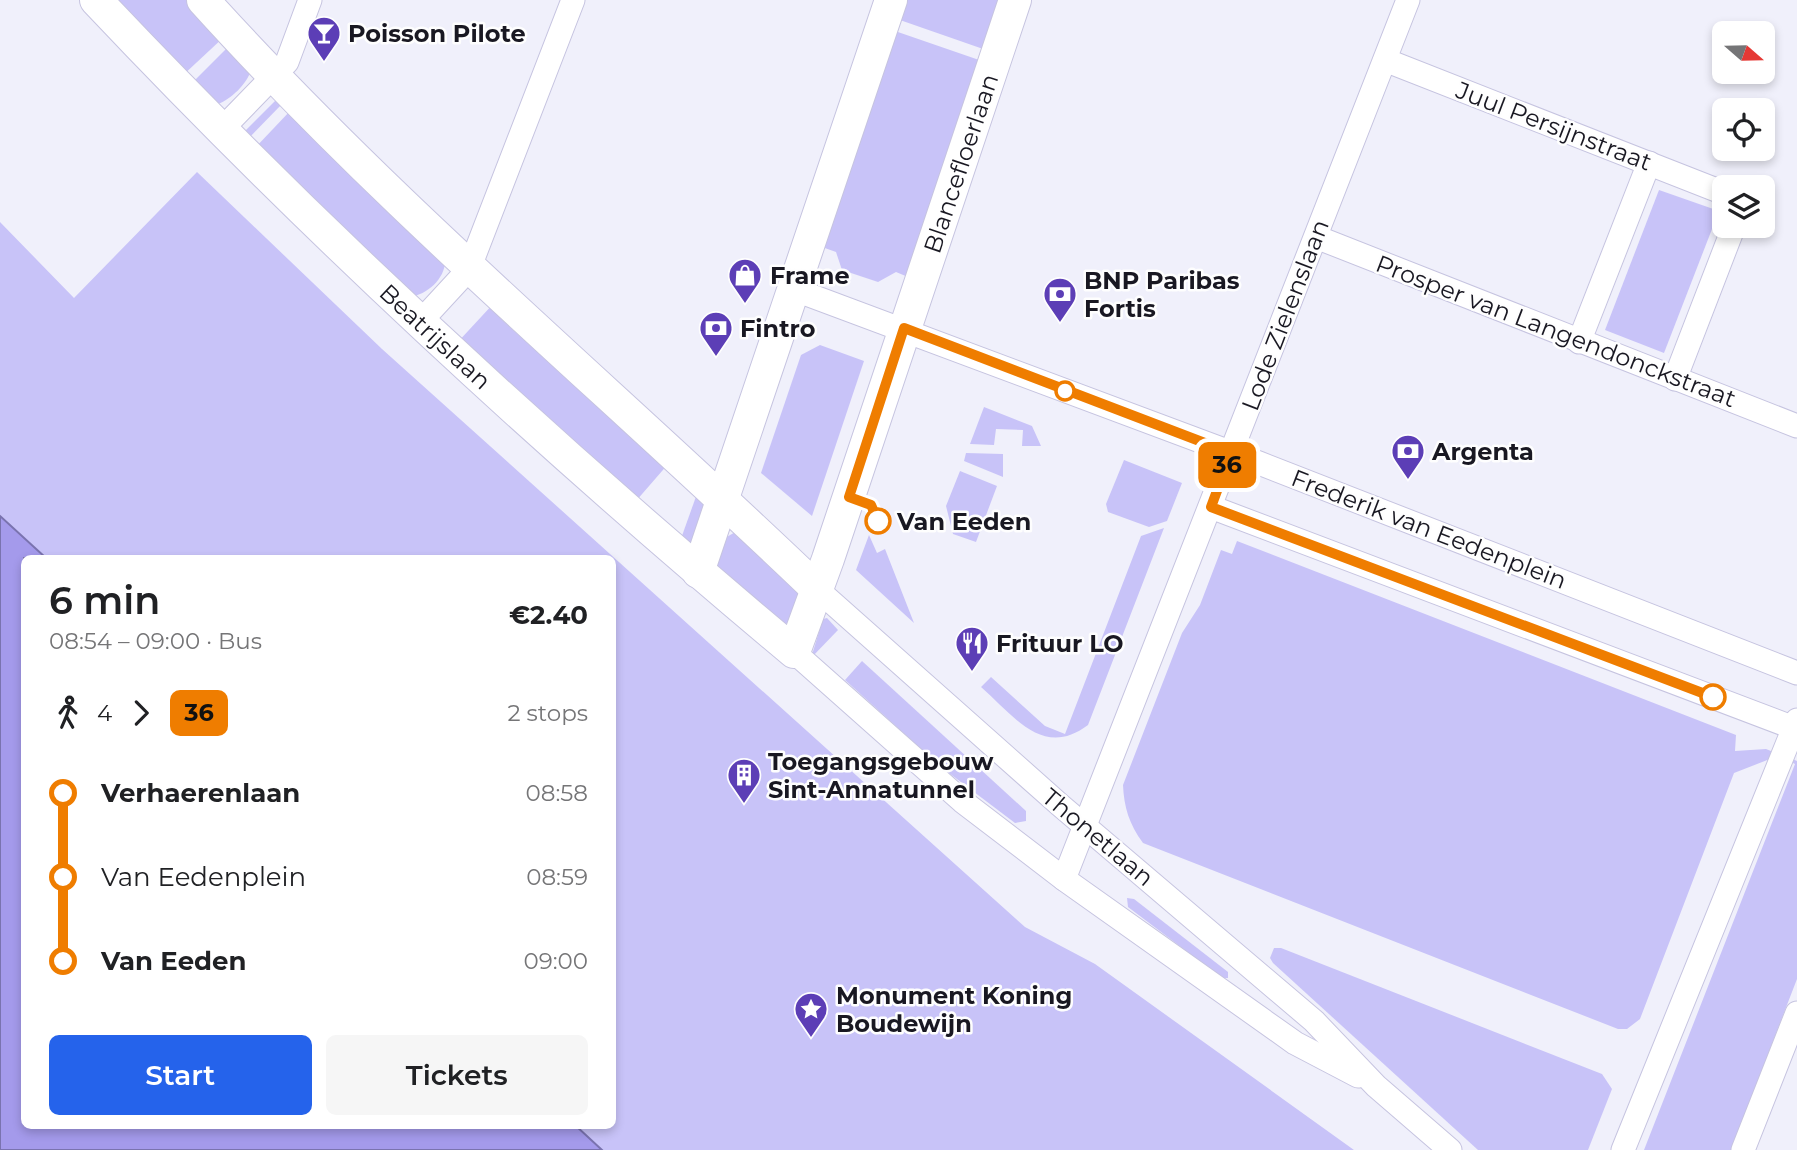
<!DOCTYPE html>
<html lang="en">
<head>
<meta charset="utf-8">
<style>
	body { margin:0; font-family:Montserrat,sans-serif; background:#f6f6f6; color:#202124; height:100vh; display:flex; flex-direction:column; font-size:26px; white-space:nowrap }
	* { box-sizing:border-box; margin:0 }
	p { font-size:23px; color:#757577 }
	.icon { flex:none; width:38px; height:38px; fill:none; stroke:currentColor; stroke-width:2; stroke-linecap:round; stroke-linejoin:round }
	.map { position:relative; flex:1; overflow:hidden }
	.details { position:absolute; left:21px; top:555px; width:595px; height:574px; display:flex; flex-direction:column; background:#fff; border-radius:10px; box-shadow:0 4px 10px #0003 }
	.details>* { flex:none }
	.badge { padding:0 14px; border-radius:10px; font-size:24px; line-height:46px }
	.needle { width:46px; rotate:110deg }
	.buttons { position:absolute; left:1712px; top:21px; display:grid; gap:14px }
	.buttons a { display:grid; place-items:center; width:63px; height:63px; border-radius:10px; background:#fff; box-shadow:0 4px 10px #0003; font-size:35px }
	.map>.badge { position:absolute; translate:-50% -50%; box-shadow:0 0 0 4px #fff }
	.legs { display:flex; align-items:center; gap:10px; height:77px; padding:0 28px; font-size:23px }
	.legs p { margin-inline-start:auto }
	.headline { display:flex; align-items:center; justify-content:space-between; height:119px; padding:0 28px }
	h1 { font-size:38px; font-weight:600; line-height:52px }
	.cta { display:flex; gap:14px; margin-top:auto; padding:14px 28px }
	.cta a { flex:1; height:80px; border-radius:10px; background:#2563eb; color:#fff; font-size:28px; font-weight:600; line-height:80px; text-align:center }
	.cta a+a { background:#f6f6f6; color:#202124 }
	ul { padding:0 28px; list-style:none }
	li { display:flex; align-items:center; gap:24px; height:84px; font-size:26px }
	li i { display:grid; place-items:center; width:10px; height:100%; margin:0 9px; background:currentColor }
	li i::after { content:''; width:18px; height:18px; margin:-9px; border:5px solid; border-radius:50%; background:#fff }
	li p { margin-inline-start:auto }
	li:first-child i { background:linear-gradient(#0000 50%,currentColor 0) }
	li:last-child i { background:linear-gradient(currentColor 50%,#0000 0) }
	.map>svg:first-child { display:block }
</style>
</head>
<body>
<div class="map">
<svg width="1797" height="1150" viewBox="0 0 1797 1150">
	<rect width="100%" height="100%" fill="#f0f0fb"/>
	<g fill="#c8c3f8">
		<polygon points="110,0 192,0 225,36 181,77"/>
		<polygon points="904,0 1002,0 986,50 897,19"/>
		<polygon points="895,31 982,61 908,277 896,272 878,282 842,270 836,252 822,247"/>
		<path d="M232 43 251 70C247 84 231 99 218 104L191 84Z"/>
		<polygon points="276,100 283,103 245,142 246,130"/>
		<path d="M291 110 445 260C446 278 427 295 410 297L252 151Z"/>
		<polygon points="197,172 382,349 1025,927 1095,964 1354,1150 602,1150 575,1125 612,1125 612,558 46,558 0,516 0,222 74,298"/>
		<polygon points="1659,190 1719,211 1664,353 1605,330"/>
		<polygon points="494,303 504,313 500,318 659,463 669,463 636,501 456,344"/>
		<polygon points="820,345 864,361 812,516 761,473 801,355"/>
		<polygon points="984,407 1032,426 1041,446 1022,446 1023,430 996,429 994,445 970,444"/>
		<polygon points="966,453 1003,454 1003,477 964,461"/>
		<polygon points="1124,460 1182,483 1167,521 1149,527 1108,512 1106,504"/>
		<polygon points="960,471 997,486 976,542 953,534 946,506"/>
		<polygon points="698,491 705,500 690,547 678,547"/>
		<path d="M1164 528 1088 725C1043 759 1014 716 981 687L991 677 1045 726 1065 734 1141 536Z"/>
		<polygon points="737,531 801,593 788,623 781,625 716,569 725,538"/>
		<polygon points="869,535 877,553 885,549 914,623 856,570"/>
		<path d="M1237 541 1736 735 1735 751 1766 749 1776 753 1775 757 1734 773 1640 1019 1627 1029H1618L1143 843C1129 824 1124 807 1123 785L1182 633 1200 605 1221 550 1232 554Z"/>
		<polygon points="827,618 838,630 811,658 823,619"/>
		<polygon points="862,661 1026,811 1026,821 1015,823 941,767 845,680"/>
		<polygon points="1790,758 1797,761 1797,979 1731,1150 1644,1150 1795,764 1789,761"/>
		<polygon points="1127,898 1134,899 1228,972 1228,978 1222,978 1128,907"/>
		<polygon points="1274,948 1281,948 1602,1074 1612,1089 1588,1150 1478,1150 1273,963 1270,958"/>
	</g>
	<polygon fill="#a49aeb" stroke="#7a73af" stroke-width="2" points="0,516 46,558 24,558 24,1125 575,1125 602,1150 0,1150"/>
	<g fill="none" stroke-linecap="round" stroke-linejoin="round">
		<defs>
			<g id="street">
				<polyline points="1385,60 1724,193"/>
				<polyline points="222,129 287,62 310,0"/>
				<polyline points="1316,237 1797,426"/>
				<polyline points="793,289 1259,463 1797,673"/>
				<polyline points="421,321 469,269 573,0"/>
				<polyline points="1579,342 1649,163"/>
				<polyline points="1675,379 1734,226"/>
				<polyline points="1211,507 1797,729"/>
				<polyline points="818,590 1060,805 1314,1021 1376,1086 1450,1150"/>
				<polyline points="794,652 962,801 1064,879 1295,1043 1358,1076"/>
				<polyline points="1064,879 1408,0"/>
				<polyline points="1623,1150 1797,720"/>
				<polyline points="1743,1150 1797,1013"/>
			</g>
			<g id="secondary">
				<path id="s1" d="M96 0C314 231 550 448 794 652L828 559 1015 0"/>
				<path d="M203 0C394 211 613 393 818 590"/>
				<polyline points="698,572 891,0"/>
			</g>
		</defs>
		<use href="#street" stroke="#c6c4e0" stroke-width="25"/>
		<use href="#secondary" stroke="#c6c4e0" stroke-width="34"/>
		<use href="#street" stroke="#fff" stroke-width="23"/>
		<use href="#secondary" stroke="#fff" stroke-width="32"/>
	</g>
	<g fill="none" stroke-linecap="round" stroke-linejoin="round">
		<defs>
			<polyline id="line-1" points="878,521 871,505 849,497 904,328 1231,453 1211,507 1713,697"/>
		</defs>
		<use href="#line-1" stroke="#fff" stroke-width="16"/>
		<use href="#line-1" stroke="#ef7d00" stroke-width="10"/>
	</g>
	<defs>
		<symbol id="bar-pin" viewBox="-11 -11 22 30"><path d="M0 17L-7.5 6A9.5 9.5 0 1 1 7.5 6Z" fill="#5c3eb6" stroke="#fefefe"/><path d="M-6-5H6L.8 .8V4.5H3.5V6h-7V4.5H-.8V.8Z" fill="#fff"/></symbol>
		<symbol id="shop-pin" viewBox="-11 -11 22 30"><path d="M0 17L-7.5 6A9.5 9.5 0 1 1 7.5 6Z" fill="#5c3eb6" stroke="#fefefe"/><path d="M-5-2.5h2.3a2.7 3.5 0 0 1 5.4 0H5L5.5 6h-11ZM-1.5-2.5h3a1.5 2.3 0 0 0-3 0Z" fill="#fff"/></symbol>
		<symbol id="bank-pin" viewBox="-11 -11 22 30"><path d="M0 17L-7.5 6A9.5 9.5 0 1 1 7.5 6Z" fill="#5c3eb6" stroke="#fefefe"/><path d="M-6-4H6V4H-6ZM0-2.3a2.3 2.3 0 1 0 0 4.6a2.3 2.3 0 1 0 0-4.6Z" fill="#fff"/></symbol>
		<symbol id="restaurant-pin" viewBox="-11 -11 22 30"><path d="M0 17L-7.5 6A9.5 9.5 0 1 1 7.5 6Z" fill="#5c3eb6" stroke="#fefefe"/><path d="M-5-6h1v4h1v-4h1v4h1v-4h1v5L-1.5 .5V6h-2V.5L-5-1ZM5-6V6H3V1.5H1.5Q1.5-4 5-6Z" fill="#fff"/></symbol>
		<symbol id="building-pin" viewBox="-11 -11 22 30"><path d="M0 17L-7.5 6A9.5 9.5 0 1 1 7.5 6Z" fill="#5c3eb6" stroke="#fefefe"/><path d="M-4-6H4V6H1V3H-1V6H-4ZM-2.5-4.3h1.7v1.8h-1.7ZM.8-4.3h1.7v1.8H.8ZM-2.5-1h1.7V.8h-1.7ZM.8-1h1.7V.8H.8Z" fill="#fff"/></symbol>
		<symbol id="sight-pin" viewBox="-11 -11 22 30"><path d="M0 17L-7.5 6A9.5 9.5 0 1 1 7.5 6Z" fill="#5c3eb6" stroke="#fefefe"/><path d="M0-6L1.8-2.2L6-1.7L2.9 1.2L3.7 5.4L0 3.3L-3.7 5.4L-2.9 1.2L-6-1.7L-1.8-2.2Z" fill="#fff"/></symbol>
	</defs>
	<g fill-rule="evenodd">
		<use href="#bar-pin" x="305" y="14" width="38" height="52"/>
		<use href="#shop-pin" x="726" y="256" width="38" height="52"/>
		<use href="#bank-pin" x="1041" y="275" width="38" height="52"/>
		<use href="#bank-pin" x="697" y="309" width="38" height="52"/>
		<use href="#bank-pin" x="1389" y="432" width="38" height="52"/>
		<use href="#restaurant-pin" x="953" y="624" width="38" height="52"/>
		<use href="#building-pin" x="725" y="756" width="38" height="52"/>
		<use href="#sight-pin" x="792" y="990" width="38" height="52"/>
	</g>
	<g fill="#fff" stroke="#ef7d00" stroke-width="3.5">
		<circle cx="1065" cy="391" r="9"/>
		<circle cx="878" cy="521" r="12"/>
		<circle cx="1713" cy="697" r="12"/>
	</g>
	<g text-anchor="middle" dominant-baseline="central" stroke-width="5" stroke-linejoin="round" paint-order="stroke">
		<g font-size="24" font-weight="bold" fill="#191822" stroke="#fefefe" text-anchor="start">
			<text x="348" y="33">Poisson Pilote</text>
			<text x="770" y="275">Frame</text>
			<text x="1084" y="280">BNP Paribas<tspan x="1084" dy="28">Fortis</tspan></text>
			<text x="740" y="328">Fintro</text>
			<text x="1432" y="451">Argenta</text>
			<text x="996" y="643">Frituur LO</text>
			<text x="768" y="761">Toegangsgebouw<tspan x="768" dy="28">Sint-Annatunnel</tspan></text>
			<text x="836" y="995">Monument Koning<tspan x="836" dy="28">Boudewijn</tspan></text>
		</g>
		<g font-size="24" fill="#191822" stroke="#fefefe">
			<text transform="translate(1554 126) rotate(21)">Juul Persijnstraat</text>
			<text stroke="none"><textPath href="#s1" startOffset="1472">Blancefloerlaan</textPath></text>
			<text transform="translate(1285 315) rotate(-69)">Lode Zielenslaan</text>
			<text transform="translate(1556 331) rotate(21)">Prosper van Langendonckstraat</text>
			<text stroke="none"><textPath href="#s1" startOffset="478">Beatrijslaan</textPath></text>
			<text transform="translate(1429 529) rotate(21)">Frederik van Eedenplein</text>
			<text transform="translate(1098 837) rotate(40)">Thonetlaan</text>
		</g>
		<g font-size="24" font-weight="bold" fill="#191822" stroke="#fefefe" text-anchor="start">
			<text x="897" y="521">Van Eeden</text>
		</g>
	</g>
</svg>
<div class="buttons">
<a><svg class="needle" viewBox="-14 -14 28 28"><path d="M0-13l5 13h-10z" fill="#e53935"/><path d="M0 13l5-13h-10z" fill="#757577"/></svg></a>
<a><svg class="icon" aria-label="locate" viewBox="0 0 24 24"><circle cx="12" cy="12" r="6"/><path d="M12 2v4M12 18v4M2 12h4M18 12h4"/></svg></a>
<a><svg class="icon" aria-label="layers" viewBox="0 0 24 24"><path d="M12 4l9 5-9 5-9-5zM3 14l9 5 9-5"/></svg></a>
</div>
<b class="badge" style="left:1227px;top:465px;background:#ef7d00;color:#111">36</b>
<section class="details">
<div class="headline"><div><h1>6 min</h1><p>08:54 – 09:00 · Bus</p></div><b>€2.40</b></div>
<div class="legs"><svg class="icon" aria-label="walk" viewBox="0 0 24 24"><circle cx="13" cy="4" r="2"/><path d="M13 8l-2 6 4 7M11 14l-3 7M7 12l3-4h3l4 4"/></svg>4<svg class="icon" aria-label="forward" viewBox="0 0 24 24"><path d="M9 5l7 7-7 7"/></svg><b class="badge" style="background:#ef7d00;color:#111">36</b><p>2 stops</p></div>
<ul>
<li><i style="color:#ef7d00"></i><b>Verhaerenlaan</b><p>08:58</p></li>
<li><i style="color:#ef7d00"></i><span>Van Eedenplein</span><p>08:59</p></li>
<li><i style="color:#ef7d00"></i><b>Van Eeden</b><p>09:00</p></li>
</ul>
<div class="cta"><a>Start</a><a>Tickets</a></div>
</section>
</div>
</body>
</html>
